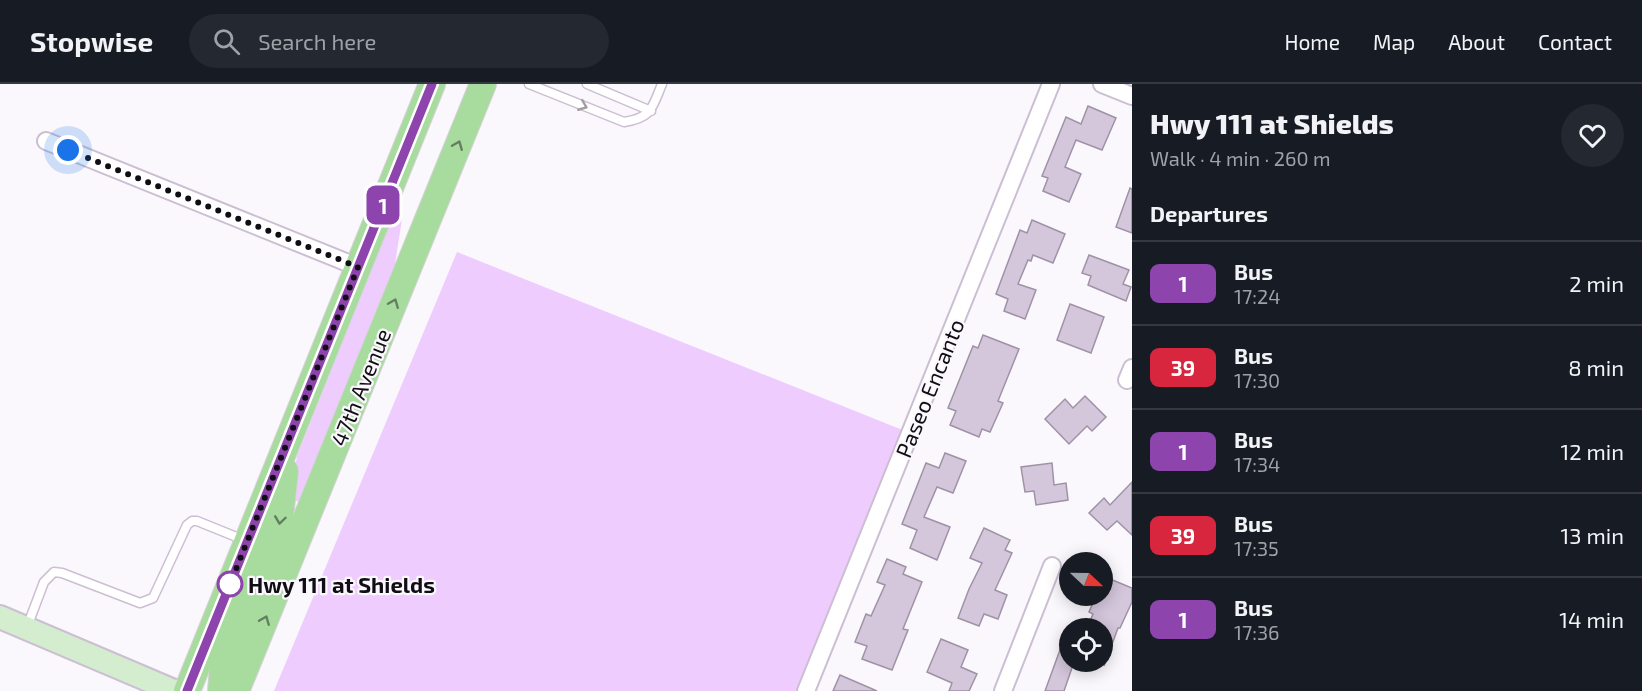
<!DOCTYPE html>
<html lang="en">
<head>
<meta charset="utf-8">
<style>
	body { margin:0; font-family:"Exo 2",sans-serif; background:#242831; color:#f1f3f6; height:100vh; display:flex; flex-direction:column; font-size:22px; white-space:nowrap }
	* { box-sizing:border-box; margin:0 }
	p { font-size:20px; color:#9ea1a6 }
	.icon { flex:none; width:33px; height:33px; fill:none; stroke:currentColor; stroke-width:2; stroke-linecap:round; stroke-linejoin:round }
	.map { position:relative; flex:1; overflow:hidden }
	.side { display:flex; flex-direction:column; background:#171b24; width:510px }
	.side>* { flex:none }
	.badge { padding:0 12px; border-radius:9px; font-size:21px; line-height:39px }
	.needle { width:39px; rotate:112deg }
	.buttons { position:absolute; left:1059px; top:468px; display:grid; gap:12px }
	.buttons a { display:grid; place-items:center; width:54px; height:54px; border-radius:50%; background:#171b24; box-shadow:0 3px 15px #0003; font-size:30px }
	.you { position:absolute; width:30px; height:30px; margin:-15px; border:4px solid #fff; border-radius:50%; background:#1a73e8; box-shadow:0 0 0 9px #1a73e833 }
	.map>.badge { position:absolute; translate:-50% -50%; box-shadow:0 0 0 3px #fff }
	h2 { padding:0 18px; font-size:22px; line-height:54px }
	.round { display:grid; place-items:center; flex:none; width:63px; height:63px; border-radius:32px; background:#242831 }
	.summary { display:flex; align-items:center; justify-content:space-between; height:102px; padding:0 18px }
	h1 { font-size:28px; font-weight:800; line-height:45px }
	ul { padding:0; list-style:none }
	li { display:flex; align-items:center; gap:18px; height:84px; padding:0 18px; border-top:2px solid #363941 }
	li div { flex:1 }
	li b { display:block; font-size:22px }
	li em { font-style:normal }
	li .badge { min-width:66px; font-weight:700; text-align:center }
	header { display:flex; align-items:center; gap:36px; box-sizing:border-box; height:84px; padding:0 30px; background:#171b24; border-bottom:2px solid #363941 }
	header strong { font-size:28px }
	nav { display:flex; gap:33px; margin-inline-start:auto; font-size:21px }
	.search { width:420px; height:54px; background:#242831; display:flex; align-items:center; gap:15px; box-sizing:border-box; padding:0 21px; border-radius:33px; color:#9ea1a6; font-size:22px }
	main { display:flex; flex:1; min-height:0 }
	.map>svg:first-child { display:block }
</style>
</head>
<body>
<header>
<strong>Stopwise</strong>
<div class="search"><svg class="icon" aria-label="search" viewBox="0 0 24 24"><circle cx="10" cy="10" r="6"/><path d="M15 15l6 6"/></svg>Search here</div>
<nav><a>Home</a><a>Map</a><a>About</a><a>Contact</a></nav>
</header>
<main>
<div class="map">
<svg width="1132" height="607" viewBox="0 0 1132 607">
	<rect width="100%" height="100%" fill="#fbf8fd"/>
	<g fill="#eeccfe">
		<polygon points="393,132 402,135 395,180 299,418 290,415 297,372"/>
		<polygon points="457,168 910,349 806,607 274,607"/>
	</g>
	<g fill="#d4c6db" stroke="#9f92a6" stroke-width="1.5">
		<polygon points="1088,22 1116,34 1102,66 1076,56 1065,83 1081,90 1069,118 1043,107 1048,94 1042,92 1066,33 1081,40"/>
		<polygon points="1130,104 1132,105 1132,149 1116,143"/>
		<polygon points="1032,136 1065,150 1053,179 1033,171 1031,177 1028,176 1018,200 1036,206 1025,235 1004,227 1008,215 996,210 1020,146 1027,149"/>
		<polygon points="1089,171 1129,186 1123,200 1131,203 1126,217 1088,201 1091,192 1082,189"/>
		<polygon points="1070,220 1104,233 1091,269 1057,256"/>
		<polygon points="983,251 1019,265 998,317 1003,319 990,348 982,345 979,353 950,341 956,327 948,324 973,262 978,264"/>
		<polygon points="1085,312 1106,333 1092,347 1087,342 1069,360 1045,335 1065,315 1073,324"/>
		<polygon points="945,369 966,377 953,409 937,403 924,433 950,443 937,476 910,464 917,446 902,440 926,379 939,384"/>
		<polygon points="1052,379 1054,401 1066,399 1068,416 1036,421 1034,407 1025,408 1021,383"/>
		<polygon points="1132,398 1132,451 1117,437 1107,446 1089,429 1104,414 1110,421"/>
		<polygon points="984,444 1010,456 1005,466 1012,469 995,506 1007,511 998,535 984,530 979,542 958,534 969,505 982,479 970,474"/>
		<polygon points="887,475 906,483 903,490 922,498 903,545 908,546 892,586 862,575 867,562 855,558 866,530 871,532 885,501 877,498"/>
		<polygon points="1110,495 1132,504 1132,518 1120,544 1118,544 1104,582 1102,544 1087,544 1093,530 1089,528 1096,512 1103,512"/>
		<polygon points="1068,544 1070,578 1074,578 1064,607 1045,607"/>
		<polygon points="941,555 968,566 961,583 977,590 969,607 949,607 952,599 927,588"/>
		<polygon points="840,591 877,607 833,607"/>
	</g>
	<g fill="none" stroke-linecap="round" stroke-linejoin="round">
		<defs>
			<g id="lane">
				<path d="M529 0 624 38C652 34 652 24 662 0"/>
				<polyline points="587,0 651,27"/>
				<polyline points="27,543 44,498 54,488 62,489 140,519 153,514 187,441 192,437 197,437 244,456"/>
			</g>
			<g id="street">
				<polyline points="1102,0 1132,12"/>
				<polyline points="46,57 358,183"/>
				<polyline points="1127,296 1132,284"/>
				<polyline points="806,607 1051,0"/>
				<polyline points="1003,607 1052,482"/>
			</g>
			<polyline id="secondary" points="0,533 174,607"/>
			<g id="primary">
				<polyline points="187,607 432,0"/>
				<polyline points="221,607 223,582 279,443 285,387"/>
				<polyline points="236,607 483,0"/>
			</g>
		</defs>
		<use href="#lane" stroke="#ccbed3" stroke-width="11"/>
		<use href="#street" stroke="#ccbed3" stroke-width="20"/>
		<use href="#secondary" stroke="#ccbed3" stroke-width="26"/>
		<use href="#primary" stroke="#d4d3d5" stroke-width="28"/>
		<use href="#lane" stroke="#fff" stroke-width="8"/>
		<use href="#street" stroke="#fff" stroke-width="16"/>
		<use href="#secondary" stroke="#d4edcf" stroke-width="22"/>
		<use href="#primary" stroke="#a8dc9f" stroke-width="26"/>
	</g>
	<defs><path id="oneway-chevron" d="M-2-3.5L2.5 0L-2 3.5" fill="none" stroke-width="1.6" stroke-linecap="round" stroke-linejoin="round" transform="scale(1.5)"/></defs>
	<use stroke="#a09ea1" href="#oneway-chevron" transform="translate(583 22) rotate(22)"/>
	<g stroke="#647f60">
		<use href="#oneway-chevron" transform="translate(458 61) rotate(-68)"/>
		<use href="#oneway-chevron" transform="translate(394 219) rotate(-68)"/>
		<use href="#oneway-chevron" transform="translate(280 436) rotate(98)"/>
		<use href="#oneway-chevron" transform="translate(265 536) rotate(-68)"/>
	</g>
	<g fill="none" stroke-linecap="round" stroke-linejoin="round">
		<defs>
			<polyline id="line" points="187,607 432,0"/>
		</defs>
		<use href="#line" stroke="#fff" stroke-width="14"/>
		<use href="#line" stroke="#8e44ad" stroke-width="9"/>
		<polyline stroke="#110d14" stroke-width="6" stroke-dasharray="0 10.8" points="68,66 358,183 230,500"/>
	</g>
	<circle fill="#fff" stroke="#8e44ad" stroke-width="3" cx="230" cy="500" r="12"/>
	<g text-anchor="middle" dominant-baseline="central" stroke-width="4.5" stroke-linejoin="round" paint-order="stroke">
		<g font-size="22" fill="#110d14" stroke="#fbf8fd">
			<text transform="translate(360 303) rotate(-68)">47th Avenue</text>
			<text transform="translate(929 304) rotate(-68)">Paseo Encanto</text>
		</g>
		<g font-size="22" font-weight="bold" fill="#110d14" stroke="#fbf8fd" text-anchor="start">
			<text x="248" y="500">Hwy 111 at Shields</text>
		</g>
	</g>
</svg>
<div class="buttons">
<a><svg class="needle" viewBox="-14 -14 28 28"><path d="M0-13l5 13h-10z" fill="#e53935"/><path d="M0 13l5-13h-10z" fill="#9ea1a6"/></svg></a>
<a><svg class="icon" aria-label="locate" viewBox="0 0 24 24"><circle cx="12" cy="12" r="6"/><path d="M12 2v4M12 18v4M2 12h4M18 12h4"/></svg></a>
</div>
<div class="you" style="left:68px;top:66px"></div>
<b class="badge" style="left:383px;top:121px;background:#8e44ad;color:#fff">1</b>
</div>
<section class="side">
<div class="summary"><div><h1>Hwy 111 at Shields</h1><p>Walk · 4 min · 260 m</p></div><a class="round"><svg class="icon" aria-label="heart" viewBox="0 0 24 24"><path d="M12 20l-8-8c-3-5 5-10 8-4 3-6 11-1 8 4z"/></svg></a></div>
<h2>Departures</h2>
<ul>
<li><span class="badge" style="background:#8e44ad;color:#fff">1</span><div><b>Bus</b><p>17:24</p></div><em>2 min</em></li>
<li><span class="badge" style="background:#d7263d;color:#fff">39</span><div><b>Bus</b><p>17:30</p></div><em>8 min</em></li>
<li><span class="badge" style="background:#8e44ad;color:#fff">1</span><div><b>Bus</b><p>17:34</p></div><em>12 min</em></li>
<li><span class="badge" style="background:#d7263d;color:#fff">39</span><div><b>Bus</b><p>17:35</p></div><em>13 min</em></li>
<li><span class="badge" style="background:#8e44ad;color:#fff">1</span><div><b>Bus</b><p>17:36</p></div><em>14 min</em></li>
</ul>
</section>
</main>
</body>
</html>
